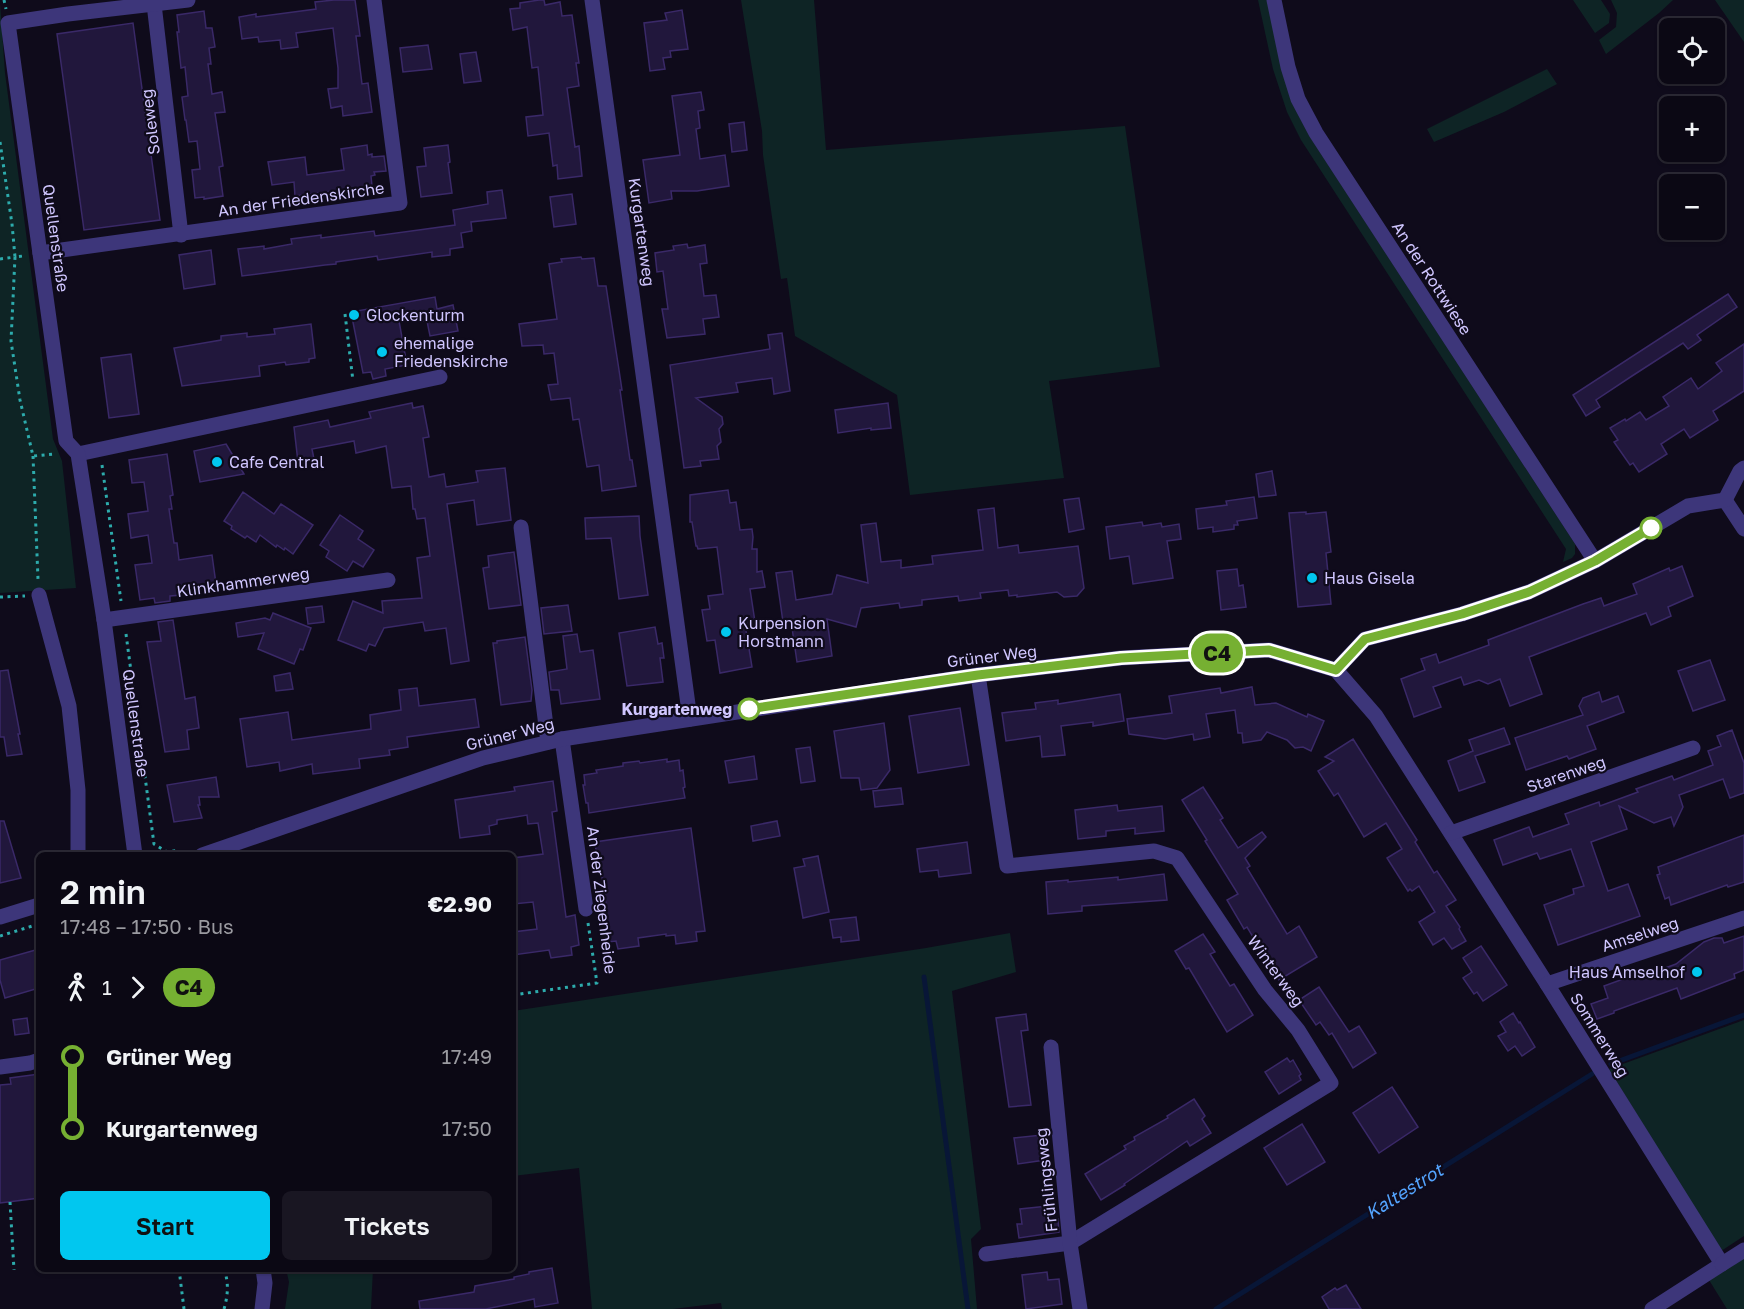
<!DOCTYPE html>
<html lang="en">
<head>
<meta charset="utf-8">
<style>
	body { margin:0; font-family:"Golos Text",sans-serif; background:#191622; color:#f1f3f6; height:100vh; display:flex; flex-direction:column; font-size:22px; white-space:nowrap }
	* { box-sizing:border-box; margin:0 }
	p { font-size:20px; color:#9a9aa0 }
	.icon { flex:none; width:33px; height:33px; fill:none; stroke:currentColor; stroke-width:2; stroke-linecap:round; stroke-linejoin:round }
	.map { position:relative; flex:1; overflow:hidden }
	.panel { position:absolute; left:36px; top:852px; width:480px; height:420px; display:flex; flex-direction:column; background:#0b0814; border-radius:9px; box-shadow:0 2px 4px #0004,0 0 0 2px #2b2934 }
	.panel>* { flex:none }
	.badge { padding:0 12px; border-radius:20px; font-size:21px; line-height:39px }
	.tools { position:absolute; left:1659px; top:18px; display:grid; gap:12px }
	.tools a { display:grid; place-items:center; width:66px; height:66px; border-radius:9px; background:#0b0814; box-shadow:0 2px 4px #0004,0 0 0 2px #2b2934; font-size:30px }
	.map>.badge { position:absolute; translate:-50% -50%; box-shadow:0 0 0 3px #fff }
	.legs { display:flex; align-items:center; gap:9px; height:66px; padding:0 24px; font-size:20px }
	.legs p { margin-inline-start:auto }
	.headline { display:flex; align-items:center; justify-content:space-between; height:102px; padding:0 24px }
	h1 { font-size:33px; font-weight:600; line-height:45px }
	.action { display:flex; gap:12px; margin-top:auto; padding:12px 24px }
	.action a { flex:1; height:69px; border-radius:9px; background:#01c7ef; color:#111; font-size:24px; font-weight:600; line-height:69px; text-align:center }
	.action a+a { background:#191622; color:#f1f3f6 }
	ul { padding:0 24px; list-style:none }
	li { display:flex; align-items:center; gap:21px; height:72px; font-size:22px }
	li i { display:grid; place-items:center; width:9px; height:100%; margin:0 8px; background:currentColor }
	li i::after { content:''; width:15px; height:15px; margin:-8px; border:4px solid; border-radius:50%; background:#0b0814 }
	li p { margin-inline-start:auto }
	li:first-child i { background:linear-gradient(#0000 50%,currentColor 0) }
	li:last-child i { background:linear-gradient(currentColor 50%,#0000 0) }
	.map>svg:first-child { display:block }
</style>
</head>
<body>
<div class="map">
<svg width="1744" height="1309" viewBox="0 0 1744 1309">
	<rect width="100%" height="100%" fill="#0f0b1b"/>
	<g fill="#0e2425">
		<polygon points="741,0 814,0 826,150 1125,126 1160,367 1049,381 1064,478 910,495 897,395 795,336 787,278 781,279 763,155 762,131"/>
		<polygon points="1258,0 1267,0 1292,103 1310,137 1575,544 1575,554 1572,558 1563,562 1566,549 1301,140 1287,112 1273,69"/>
		<polygon points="1573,0 1601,0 1610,14 1609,23 1595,33"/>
		<polygon points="1611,0 1673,0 1659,13 1606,54 1599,40 1616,27 1617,13"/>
		<polygon points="1715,0 1744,0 1744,42"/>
		<polygon points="0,3 5,73 53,439 62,461 76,588 0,593"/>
		<polygon points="1547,69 1557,84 1504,112 1434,142 1427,129"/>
		<polygon points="1010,933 1016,972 952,991 981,1229 971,1239 977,1309 722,1309 721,1303 673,1309 592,1309 579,1168 513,1176 513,1011 926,948"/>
		<polygon points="1744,1020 1744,1236 1721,1251 1609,1069"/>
		<polygon points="1744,1258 1744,1309 1727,1309 1709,1280"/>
		<polygon points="286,1269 373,1269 371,1309 285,1309 289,1282"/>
	</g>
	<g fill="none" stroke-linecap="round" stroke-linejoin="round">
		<g stroke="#081637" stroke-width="5">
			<polyline points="924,977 968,1309"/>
			<polyline points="1611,1064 1744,1015"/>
			<polyline points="1216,1309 1592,1074"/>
		</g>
	</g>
	<g fill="#21173c" stroke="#3a2968" stroke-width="1.5">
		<polygon points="334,0 355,0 360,36 356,36 362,84 368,83 372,112 343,116 342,106 331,108 328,89 338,88 338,68 333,28 296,33 298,47 281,49 280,40 259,42 258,37 242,39 239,17 256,14 256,17 316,9 315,2"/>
		<polygon points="539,0 544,0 545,5 560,2 562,16 572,15 579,63 576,63 579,86 567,88 575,147 579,146 582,176 558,179 557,165 553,166 549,133 528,136 526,117 543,115 538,67 532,68 527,27 513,30 510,9 520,8 520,3"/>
		<polygon points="682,10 688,49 670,51 671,57 663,58 665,69 650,71 644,23 667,20 665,13"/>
		<polygon points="204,11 206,28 212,28 215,47 209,48 211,64 208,64 212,94 222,92 225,112 215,113 223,166 219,167 223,196 204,199 204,197 195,198 192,170 200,169 197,141 189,142 186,120 185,120 182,97 188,96 185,67 181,68 177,32 179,32 177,15"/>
		<polygon points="133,23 160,220 84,230 57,34"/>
		<polygon points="428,45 432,69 403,72 400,48"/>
		<polygon points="476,52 481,81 464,83 460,54"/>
		<polygon points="701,92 704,110 698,111 700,128 696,129 700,159 725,155 729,186 697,191 671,191 672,199 649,203 643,160 680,155 672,96"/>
		<polygon points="744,122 747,150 732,152 729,124"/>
		<polygon points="367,145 368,155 372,154 372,157 384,156 386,171 374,172 375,175 371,176 372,186 295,196 294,182 272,185 268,162 305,157 307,175 344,170 341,149"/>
		<polygon points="448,145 450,162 448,163 452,193 421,197 417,167 426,166 424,148"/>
		<polygon points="502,190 506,218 471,222 472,231 461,233 463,247 450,249 450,255 432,257 432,252 378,260 377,256 336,262 336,264 325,265 242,276 238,249 264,246 264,249 292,244 291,239 321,235 321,238 374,231 375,236 455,225 453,210 488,204 487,192"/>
		<polygon points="572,194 576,224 554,227 550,197"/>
		<polygon points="687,244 688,248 705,245 707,263 700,264 704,296 716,295 719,317 703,319 705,334 667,338 662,309 668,309 663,271 657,272 655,253 674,250 673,246"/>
		<polygon points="211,250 215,284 184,289 179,255"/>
		<polygon points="581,257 582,259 594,258 598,286 606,286 619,370 622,390 620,390 630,460 632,460 636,486 602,491 599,465 587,467 579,419 573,420 570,398 551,400 548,385 558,384 554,353 544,354 543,345 522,346 519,324 557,319 549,264 562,262 561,259"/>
		<polygon points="1728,294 1737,307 1697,335 1701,340 1688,349 1683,343 1632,376 1596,400 1600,407 1586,416 1573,395"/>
		<polygon points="435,297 437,309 453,305 458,331 430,336 427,321 399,321 407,365 385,369 386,376 373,379 371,372 363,373 351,312"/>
		<polygon points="311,324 315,358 309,359 309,362 286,365 285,362 259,366 260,376 182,386 174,348 221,340 221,336 247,333 247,337 275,334 274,329"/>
		<polygon points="782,333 790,391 774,394 772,378 736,383 738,392 696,398 722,417 723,424 719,429 721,442 717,446 719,459 700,461 701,466 684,468 670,365 770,349 768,335"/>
		<polygon points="1744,344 1744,391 1713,411 1718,420 1690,438 1684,429 1661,444 1667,454 1639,472 1633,463 1630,465 1614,442 1618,440 1610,428 1625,419 1626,421 1640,412 1646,420 1669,406 1663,397 1691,378 1698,389 1722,371 1716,363"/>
		<polygon points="131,354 139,414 109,418 101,358"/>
		<polygon points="412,403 413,408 423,406 429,437 423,438 429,477 444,474 446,487 478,482 476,471 505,468 511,520 477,525 474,500 447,504 469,661 451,664 446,628 425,631 423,622 384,628 375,646 369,644 366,651 338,640 353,601 383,613 382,601 422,598 417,558 430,556 425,518 417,519 415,509 413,509 411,486 392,488 386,446 356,453 354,441 312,449 314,459 298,462 294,427 328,420 330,427 371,418 369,412"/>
		<polygon points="888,403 891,428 871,430 871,428 838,433 835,410"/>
		<polygon points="226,444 244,474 200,482 194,451"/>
		<polygon points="167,454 173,495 170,496 172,509 169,509 174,543 177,543 179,560 212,555 216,584 182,590 182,595 170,596 170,601 155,603 154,598 140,600 135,565 152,563 148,535 131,538 128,514 148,511 144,482 132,483 129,460"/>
		<polygon points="1272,471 1276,495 1259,497 1256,474"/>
		<polygon points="728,490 730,503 736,502 740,530 752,529 753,537 752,549 757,549 757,572 762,571 765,587 750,589 755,622 745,624 752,667 720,673 715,640 707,641 702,610 710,609 708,596 723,594 717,547 698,549 697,546 696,546 692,522 690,522 690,495"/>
		<polygon points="243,492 274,514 281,504 313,525 293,554 285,548 284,550 277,545 276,547 260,535 256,542 247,536 245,538 231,529 232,526 224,521"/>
		<polygon points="1254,497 1257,518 1237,521 1238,525 1234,525 1234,529 1213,532 1213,527 1198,529 1196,509 1227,505 1226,501"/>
		<polygon points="1079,498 1084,529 1069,532 1064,500"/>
		<polygon points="994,508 998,548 1018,545 1019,553 1078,546 1084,588 1077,596 1064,597 1057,592 1017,597 1017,595 1009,596 1008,590 980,593 981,598 959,601 958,596 922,600 922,605 900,608 899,603 861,608 856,627 827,619 832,656 797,662 791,621 783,622 776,573 792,571 796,600 832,594 837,575 868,583 861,525 876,523 881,562 901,560 901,568 933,564 932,556 983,550 978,510"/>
		<polygon points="1306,512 1306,514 1326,512 1331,552 1326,553 1331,604 1298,607 1289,513"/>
		<polygon points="340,515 363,531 358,539 374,550 363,567 353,561 347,571 326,557 329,551 320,545"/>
		<polygon points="639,516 640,536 648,595 619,599 611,538 586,539 585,518"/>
		<polygon points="1142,522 1143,526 1161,523 1162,527 1179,524 1181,539 1167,541 1173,578 1133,584 1129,556 1110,559 1106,527"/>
		<polygon points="514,552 521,605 489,609 483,568 489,567 488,556"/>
		<polygon points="1682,566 1693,596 1668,607 1671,616 1651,625 1646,613 1529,657 1542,694 1510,706 1500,679 1488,684 1479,680 1464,685 1461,677 1433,687 1441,707 1414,717 1401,679 1425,670 1421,659 1436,654 1439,663 1489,645 1488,640 1583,604 1601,598 1604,606 1620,600 1637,594 1633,584 1669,568 1670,571"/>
		<polygon points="1237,569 1239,586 1243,585 1246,607 1221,610 1217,571"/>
		<polygon points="568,605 572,631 544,634 541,608"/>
		<polygon points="322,606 324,622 308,624 306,608"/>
		<polygon points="273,613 311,628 303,650 300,649 294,664 258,649 264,633 238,637 236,623 265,618 270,620"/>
		<polygon points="173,620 185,699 195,697 199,728 187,730 189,749 165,752 147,642 161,641 158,622"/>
		<polygon points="655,627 658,644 662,643 664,658 660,658 663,682 627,686 619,633"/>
		<polygon points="577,634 580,652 593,650 600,699 561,704 559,690 551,690 549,672 567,669 563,636"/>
		<polygon points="525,637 532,690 531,701 501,705 493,643 497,643 497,641"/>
		<polygon points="1710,660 1725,700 1693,711 1678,671"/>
		<polygon points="8,670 20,734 18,734 22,754 7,756 4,737 0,737 0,671"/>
		<polygon points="290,673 293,689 276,691 274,676"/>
		<polygon points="1252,687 1255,705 1276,703 1307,717 1308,714 1324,721 1311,751 1303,747 1295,748 1287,740 1267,732 1261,740 1243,743 1242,733 1238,733 1235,710 1206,714 1210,737 1194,740 1193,734 1165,739 1129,734 1127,719 1172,713 1169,696 1220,688 1221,693"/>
		<polygon points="417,688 419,706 475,699 479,727 407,737 408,747 389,750 390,755 359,759 360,768 313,774 312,764 280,771 279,762 247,767 240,719 288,712 292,740 371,729 370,715 401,710 399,690"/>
		<polygon points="1599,692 1602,702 1618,696 1624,712 1587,726 1596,749 1569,759 1567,756 1526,770 1515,738 1583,715 1579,706 1583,698"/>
		<polygon points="1120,694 1124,721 1093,726 1093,722 1061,726 1065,755 1042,757 1040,736 1006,741 1002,713 1036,709 1035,703 1058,700 1058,704"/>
		<polygon points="960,708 969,765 918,773 909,716"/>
		<polygon points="884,723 890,770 877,788 861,790 859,778 841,778 834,731"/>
		<polygon points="1504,728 1510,744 1475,756 1485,782 1459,791 1448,761 1473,751 1469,740"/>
		<polygon points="1732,730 1744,763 1744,793 1730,798 1723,779 1679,795 1683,807 1674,826 1671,817 1654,823 1619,806 1627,829 1591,842 1608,891 1628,884 1640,916 1558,945 1544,905 1574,894 1573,889 1584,886 1571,849 1540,859 1537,853 1503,865 1494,840 1529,827 1533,837 1569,824 1565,814 1599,802 1600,806 1638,792 1636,789 1672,776 1674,780 1713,765 1708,751 1721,746 1717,736"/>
		<polygon points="1353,739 1417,840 1415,842 1434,873 1437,871 1456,900 1446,906 1460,927 1459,929 1466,941 1452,949 1444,938 1433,945 1419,922 1435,912 1419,886 1412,891 1410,889 1408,891 1387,858 1402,849 1386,823 1364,837 1338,793 1334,796 1318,771 1334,761 1325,757"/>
		<polygon points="810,747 815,781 801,783 796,749"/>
		<polygon points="754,756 757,779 729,783 725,761"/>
		<polygon points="667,759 667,762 679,760 680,771 683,770 685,787 683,788 685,798 589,813 588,803 586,803 583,785 585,785 584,775 597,773 596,770 623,766 623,763 639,761 640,763"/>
		<polygon points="216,777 219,797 199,797 200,805 198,805 202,818 174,822 167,785"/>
		<polygon points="553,781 557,811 552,812 566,917 575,915 579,945 571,947 572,955 551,958 549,950 513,955 513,932 537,929 533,902 513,904 513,858 543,854 538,823 528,824 527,815 497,820 497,824 489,826 490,834 460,838 455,800 515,791 514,787"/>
		<polygon points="1203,787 1223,818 1220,820 1238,848 1262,832 1266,837 1245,858 1250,866 1247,868 1287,934 1299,926 1317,957 1279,980 1247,927 1244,929 1227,900 1238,894 1205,841 1207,840 1182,800"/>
		<polygon points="901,788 903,804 875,807 873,791"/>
		<polygon points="1117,805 1118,811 1162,806 1164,831 1135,834 1135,828 1106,831 1106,836 1078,839 1075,810"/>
		<polygon points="0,821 4,821 21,878 0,883"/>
		<polygon points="777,821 780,836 753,841 751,826"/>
		<polygon points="691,828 705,931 696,932 697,941 676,944 675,935 666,936 666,934 638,938 639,946 618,949 616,941 608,942 604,912 607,911 599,858 597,858 595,842"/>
		<polygon points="1744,835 1744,882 1728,887 1727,885 1671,905 1669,897 1665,899 1657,875 1660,874 1658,867"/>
		<polygon points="967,842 971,873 939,877 938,870 920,872 917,849"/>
		<polygon points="818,856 829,912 803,918 794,868 805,866 803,859"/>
		<polygon points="1164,874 1167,900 1082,906 1082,911 1048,914 1046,882 1068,880 1068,882 1118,877 1118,880"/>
		<polygon points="856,917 859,940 841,942 841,937 833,938 830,920"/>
		<polygon points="1203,934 1215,952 1210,954 1230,986 1234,984 1253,1015 1227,1032 1189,968 1186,969 1175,951"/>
		<polygon points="1744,936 1744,970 1734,974 1735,978 1681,999 1677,988 1614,1011 1614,1013 1597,1019 1591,1004 1608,998 1604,986 1637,974 1638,978 1676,964 1704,942 1714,938 1722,938 1724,943"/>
		<polygon points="1481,946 1507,985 1483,1001 1477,992 1474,994 1463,978 1472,972 1463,958"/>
		<polygon points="39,949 39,988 5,998 0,980 0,960"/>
		<polygon points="1319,987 1349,1032 1359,1026 1376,1053 1353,1068 1332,1033 1329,1035 1320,1022 1316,1025 1299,1000"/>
		<polygon points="1513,1013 1519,1023 1520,1022 1535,1047 1522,1056 1515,1046 1508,1051 1498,1036 1506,1032 1500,1022"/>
		<polygon points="1026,1014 1028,1030 1021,1031 1031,1105 1009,1107 996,1018"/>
		<polygon points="27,1018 29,1033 15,1035 13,1020"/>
		<polygon points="1287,1058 1290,1062 1293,1060 1301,1074 1299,1076 1301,1080 1279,1094 1265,1072"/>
		<polygon points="39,1074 39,1198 0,1203 0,1085 11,1084 10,1078"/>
		<polygon points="1392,1087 1418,1127 1379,1153 1353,1113"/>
		<polygon points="1194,1099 1205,1116 1202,1119 1211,1133 1190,1146 1187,1141 1124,1184 1125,1185 1101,1200 1085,1174 1126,1149 1124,1146 1135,1140 1134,1137 1168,1118 1167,1116"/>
		<polygon points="1302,1124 1325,1162 1287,1185 1264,1148"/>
		<polygon points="1042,1135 1045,1160 1018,1164 1014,1138"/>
		<polygon points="1048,1206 1050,1220 1058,1219 1059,1232 1019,1238 1017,1224 1022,1224 1020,1209"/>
		<polygon points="552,1268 558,1303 535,1307 534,1299 486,1309 420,1309 419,1301 474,1292 475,1286 514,1279 514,1277 529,1274 529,1272"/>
		<polygon points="1047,1272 1048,1280 1059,1279 1062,1304 1026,1309 1022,1275"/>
		<polygon points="1346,1285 1361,1309 1329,1309 1322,1297 1335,1288 1337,1290"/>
	</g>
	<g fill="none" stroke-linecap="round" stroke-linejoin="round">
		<g stroke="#2dabac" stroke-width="3" stroke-dasharray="3 4.5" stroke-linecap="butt">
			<polyline points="4,0 6,9"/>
			<polyline points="0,142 12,224 15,257 23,256"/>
			<polyline points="0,259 15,257 11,341 20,400 33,456 55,454"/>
			<polyline points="345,314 353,381"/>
			<polyline points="33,456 38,579"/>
			<polyline points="102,465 121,601"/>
			<polyline points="0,597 25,596"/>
			<polyline points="126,634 154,844 167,852 179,850 181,855"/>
			<polyline points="0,936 39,924"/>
			<polyline points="513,995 597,983 588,923"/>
			<polyline points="10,1202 14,1270"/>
			<polyline points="179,1269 184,1309"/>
			<path d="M224 1309C228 1295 229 1283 224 1269"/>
		</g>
		<g stroke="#3d367a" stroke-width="15">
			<polyline points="592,0 690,719"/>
			<polyline points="1274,0 1288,67 1298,99 1316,133 1595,561"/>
			<polyline points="154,4 181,235"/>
			<polyline points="40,253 400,203 374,0"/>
			<polyline points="78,454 440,377"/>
			<polyline points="1725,500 1744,529"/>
			<polyline points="521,527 548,742"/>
			<polyline points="39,595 69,706 78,790 78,855"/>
			<polyline points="104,620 388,580"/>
			<polyline points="1336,670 1376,716 1547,984 1722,1264 1652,1309"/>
			<polyline points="978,675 1007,866 1154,851 1177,858 1265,990 1298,1030 1331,1083 1070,1243 986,1254"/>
			<polyline points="562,739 586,909"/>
			<polyline points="1451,833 1693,748"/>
			<polyline points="135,855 104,620 78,454 66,441 8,23 68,14 188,0"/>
			<polyline points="202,855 483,758 562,739 978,675 1121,658 1269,650 1336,670 1365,639 1462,614 1529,592 1595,561 1688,506 1725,500 1740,471 1744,468"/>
			<polyline points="0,917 39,905"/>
			<polyline points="1547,984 1744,918"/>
			<polyline points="1051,1047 1070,1243 1080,1309"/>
			<polyline points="0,1067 30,1063 39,1060"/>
			<polyline points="1722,1264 1744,1250"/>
			<polyline points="262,1309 265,1283 263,1269"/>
		</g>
	</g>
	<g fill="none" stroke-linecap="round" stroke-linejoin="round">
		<defs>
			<polyline id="line-1" points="749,709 978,675 1121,658 1269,650 1336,670 1365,639 1462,614 1529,592 1595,561 1651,528"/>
		</defs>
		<use href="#line-1" stroke="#fff" stroke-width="14"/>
		<use href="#line-1" stroke="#76b032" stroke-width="9"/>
	</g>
	<g fill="#01c7ef" stroke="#0f0b1b" stroke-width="2">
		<circle cx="354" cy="315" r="6"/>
		<circle cx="382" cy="352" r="6"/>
		<circle cx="217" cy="462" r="6"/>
		<circle cx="1312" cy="578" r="6"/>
		<circle cx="726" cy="632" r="6"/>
		<circle cx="1697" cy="972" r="6"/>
	</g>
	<g fill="#fff" stroke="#76b032" stroke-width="3">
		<circle cx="1651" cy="528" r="10"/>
		<circle cx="749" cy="709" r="10"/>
	</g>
	<g text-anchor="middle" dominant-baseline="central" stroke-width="4.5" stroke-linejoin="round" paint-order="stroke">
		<g font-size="16" fill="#d0c6ff" stroke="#0f0b1b">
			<text transform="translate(150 122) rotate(-97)">Soleweg</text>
			<text transform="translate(301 199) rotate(-8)">An der Friedenskirche</text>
			<text transform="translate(642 232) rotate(82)">Kurgartenweg</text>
			<text transform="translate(56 238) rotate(82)">Quellenstraße</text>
			<text transform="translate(1432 278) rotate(57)">An der Rottwiese</text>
			<text transform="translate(243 582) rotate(-8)">Klinkhammerweg</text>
			<text transform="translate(992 656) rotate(-7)">Grüner Weg</text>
			<text transform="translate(136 723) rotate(82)">Quellenstraße</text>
			<text transform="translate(510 734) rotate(-14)">Grüner Weg</text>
			<text transform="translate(1566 774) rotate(-19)">Starenweg</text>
			<text transform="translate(602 900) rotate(83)">An der Ziegenheide</text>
			<text transform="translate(1640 934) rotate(-18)">Amselweg</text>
			<text transform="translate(1276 971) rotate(54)">Winterweg</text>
			<text transform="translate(1600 1035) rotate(58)">Sommerweg</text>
			<text transform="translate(1046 1180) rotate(-96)">Frühlingsweg</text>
		</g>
		<g font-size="16" fill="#d0c6ff" stroke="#0f0b1b" text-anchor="start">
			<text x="366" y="315">Glockenturm</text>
			<text x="394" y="343">ehemalige<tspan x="394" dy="18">Friedenskirche</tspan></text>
			<text x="229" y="462">Cafe Central</text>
			<text x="1324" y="578">Haus Gisela</text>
			<text x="738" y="623">Kurpension<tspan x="738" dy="18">Horstmann</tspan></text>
			<text x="1685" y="972" text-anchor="end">Haus Amselhof</text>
		</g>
		<g font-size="16" font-weight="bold" fill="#d0c6ff" stroke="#0f0b1b" text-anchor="end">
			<text x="732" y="709">Kurgartenweg</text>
		</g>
		<g font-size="18" font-style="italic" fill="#54a4fe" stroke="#0f0b1b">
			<text transform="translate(1404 1191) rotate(-32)">Kaltestrot</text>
		</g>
	</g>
</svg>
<div class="tools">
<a><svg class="icon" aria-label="locate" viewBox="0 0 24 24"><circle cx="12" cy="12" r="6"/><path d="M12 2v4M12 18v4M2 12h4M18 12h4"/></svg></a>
<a>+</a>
<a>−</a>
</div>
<b class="badge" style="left:1217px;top:653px;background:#76b032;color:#111">C4</b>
<section class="panel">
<div class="headline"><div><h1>2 min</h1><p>17:48 – 17:50 · Bus</p></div><b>€2.90</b></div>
<div class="legs"><svg class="icon" aria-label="walk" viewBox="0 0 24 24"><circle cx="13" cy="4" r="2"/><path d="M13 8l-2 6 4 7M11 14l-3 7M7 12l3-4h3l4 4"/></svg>1<svg class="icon" aria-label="forward" viewBox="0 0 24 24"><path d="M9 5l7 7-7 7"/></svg><b class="badge" style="background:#76b032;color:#111">C4</b></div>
<ul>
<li><i style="color:#76b032"></i><b>Grüner Weg</b><p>17:49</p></li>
<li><i style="color:#76b032"></i><b>Kurgartenweg</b><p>17:50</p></li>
</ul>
<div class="action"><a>Start</a><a>Tickets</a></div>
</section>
</div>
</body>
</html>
